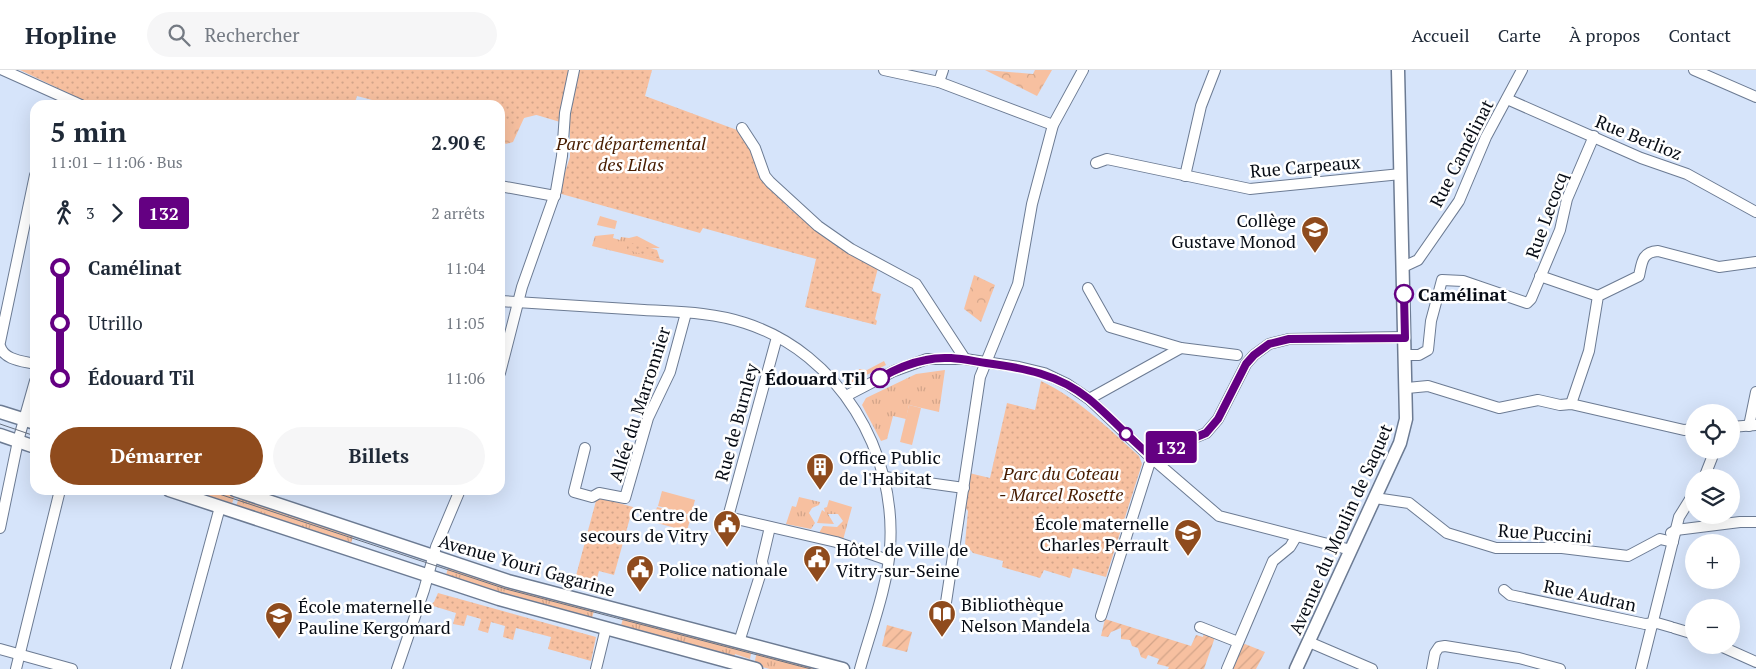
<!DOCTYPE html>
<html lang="fr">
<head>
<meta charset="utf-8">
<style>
	body { margin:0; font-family:"PT Serif",serif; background:#f6f6f7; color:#1f2937; height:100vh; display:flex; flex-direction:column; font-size:19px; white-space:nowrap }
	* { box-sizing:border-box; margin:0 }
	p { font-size:16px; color:#747a83 }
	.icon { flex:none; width:28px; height:28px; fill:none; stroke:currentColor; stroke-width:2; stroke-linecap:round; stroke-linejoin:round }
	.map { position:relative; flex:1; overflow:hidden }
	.panel { position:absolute; left:30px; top:30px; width:475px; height:395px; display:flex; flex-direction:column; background:#fff; border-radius:15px; box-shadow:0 5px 20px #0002 }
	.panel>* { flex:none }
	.badge { padding:0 10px; border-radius:4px; font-size:18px; line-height:32px }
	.controls { position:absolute; left:1685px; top:334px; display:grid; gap:10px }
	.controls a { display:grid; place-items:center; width:55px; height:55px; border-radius:50%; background:#fff; box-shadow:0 5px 20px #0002; font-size:25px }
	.map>.badge { position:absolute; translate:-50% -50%; box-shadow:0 0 0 2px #fff }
	.legs { display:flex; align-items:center; gap:8px; height:55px; padding:0 20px; font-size:16px }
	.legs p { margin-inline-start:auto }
	.overview { display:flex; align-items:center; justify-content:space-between; height:85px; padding:0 20px }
	h1 { font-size:28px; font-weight:700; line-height:38px }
	.button { display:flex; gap:10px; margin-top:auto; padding:10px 20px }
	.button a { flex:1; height:58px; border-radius:30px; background:#8f4b1d; color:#fff; font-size:20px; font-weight:700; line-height:58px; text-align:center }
	.button a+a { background:#f6f6f7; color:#1f2937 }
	ul { padding:0 20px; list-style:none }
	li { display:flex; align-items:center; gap:18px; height:55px; font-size:19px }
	li i { display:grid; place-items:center; width:8px; height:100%; margin:0 6px; background:currentColor }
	li i::after { content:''; width:12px; height:12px; margin:-6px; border:4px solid; border-radius:50%; background:#fff }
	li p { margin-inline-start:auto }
	li:first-child i { background:linear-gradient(#0000 50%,currentColor 0) }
	li:last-child i { background:linear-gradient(currentColor 50%,#0000 0) }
	header { display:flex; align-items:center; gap:30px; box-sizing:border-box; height:70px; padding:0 25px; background:#fff; border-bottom:1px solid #e0e1e3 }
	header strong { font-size:24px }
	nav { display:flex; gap:28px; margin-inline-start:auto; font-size:18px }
	.search { width:350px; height:45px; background:#f6f6f7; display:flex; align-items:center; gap:12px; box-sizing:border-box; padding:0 18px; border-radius:28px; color:#747a83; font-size:19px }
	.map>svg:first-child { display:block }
</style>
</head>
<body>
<header>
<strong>Hopline</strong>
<div class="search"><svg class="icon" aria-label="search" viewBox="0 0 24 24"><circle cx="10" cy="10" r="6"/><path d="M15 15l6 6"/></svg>Rechercher</div>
<nav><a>Accueil</a><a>Carte</a><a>À propos</a><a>Contact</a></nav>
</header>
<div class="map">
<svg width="1756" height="599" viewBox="0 0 1756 599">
	<defs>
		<pattern id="grass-tufts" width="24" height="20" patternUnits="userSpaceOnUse" patternTransform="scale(1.25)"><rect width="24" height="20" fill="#f7c0a0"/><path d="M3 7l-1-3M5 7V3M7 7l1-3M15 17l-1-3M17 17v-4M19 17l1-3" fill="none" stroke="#d2a489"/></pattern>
		<pattern id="forest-crowns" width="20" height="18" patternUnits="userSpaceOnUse" patternTransform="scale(1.25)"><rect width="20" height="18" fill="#f7c0a0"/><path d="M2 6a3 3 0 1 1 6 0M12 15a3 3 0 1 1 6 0" fill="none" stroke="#d2a489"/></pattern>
		<pattern id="park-dots" width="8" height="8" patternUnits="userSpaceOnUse" patternTransform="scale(1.25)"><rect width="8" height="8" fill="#f7c0a0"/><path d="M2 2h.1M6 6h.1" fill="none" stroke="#d2a489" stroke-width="1.8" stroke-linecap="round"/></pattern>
		<pattern id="garden-furrows" width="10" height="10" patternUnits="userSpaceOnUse" patternTransform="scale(1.25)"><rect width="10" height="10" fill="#f7c0a0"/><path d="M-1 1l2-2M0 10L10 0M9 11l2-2" fill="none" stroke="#d2a489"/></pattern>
	</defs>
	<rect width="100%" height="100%" fill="#d6e4fa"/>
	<g fill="url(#grass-tufts)">
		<polygon points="614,164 613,168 620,170 621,167 629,168 637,166 660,178 626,179 664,190 663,193 592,176 595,166"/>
		<polygon points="884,291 886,295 851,313 845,310 847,302 858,304 859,299 867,300"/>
		<polygon points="945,300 939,342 909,335 906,349 893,346 887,369 881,371 862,335 866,328 916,304"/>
		<polygon points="207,420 224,420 235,424 231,437 205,428"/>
		<polygon points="240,425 354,463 350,477 235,439"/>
		<polygon points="799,427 820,432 819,435 812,438 809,443 815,453 811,459 786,454 792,436 796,437"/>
		<polygon points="829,430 852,437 843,470 819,463 823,456 837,457 843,451 838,444 828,444 834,454 817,453 822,440 825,442 824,438 827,437"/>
		<polygon points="449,495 595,538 591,551 445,508"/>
		<polygon points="624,545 752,579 750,589 735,584 733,590 620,559"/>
		<polygon points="757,581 828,599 770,599 754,595"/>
	</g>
	<g fill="url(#forest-crowns)">
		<polygon points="985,0 1033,4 1035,0 1052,0 1037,26"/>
		<polygon points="525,39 540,44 524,48 513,72 506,74 500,69 500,54"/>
		<polygon points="974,205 995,215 981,252 964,239"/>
	</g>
	<g fill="url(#park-dots)">
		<polygon points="20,0 652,0 645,26 737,60 752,79 760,107 790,139 814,158 878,198 872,221 881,224 875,249 877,251 876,255 805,237 816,189 703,158 700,163 558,123 570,87 570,55 530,43 514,56 500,50 500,35 391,35 357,26 354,35 93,35"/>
		<polygon points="633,173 657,180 660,189 627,180 627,176"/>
		<path d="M1041 311C1079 329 1108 358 1139 386L1142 394 1106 507 1073 498 1070 508 1044 500 1040 508 1002 497 1003 491 973 483 965 474 968 441 963 435 969 403 990 408 1007 333 1035 340Z"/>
		<polygon points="597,427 633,437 614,505 599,501 593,522 573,517"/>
		<polygon points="438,523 596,567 591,591 548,579 551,567 516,558 513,570 503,567 505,556 491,552 488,563 478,560 481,549 467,545 464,556 453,554 456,543 430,535 434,532"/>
	</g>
	<g fill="url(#garden-furrows)">
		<polygon points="1105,549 1191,576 1196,565 1203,567 1204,563 1215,567 1204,599 1168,599 1169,597 1157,594 1159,589 1148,585 1146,589 1141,587 1138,578 1132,576 1130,570 1121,569 1121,558 1111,562 1108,567 1101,566"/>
		<polygon points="887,555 912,562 907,582 882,576"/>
		<polygon points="1245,574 1265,582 1256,599 1232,599 1242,575"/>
	</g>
	<g fill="#f7c0a0">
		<polygon points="600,146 617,151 615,159 597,155"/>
		<polygon points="909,335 921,338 912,375 900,372"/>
		<polygon points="662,421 695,430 691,445 658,436"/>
		<polygon points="657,437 691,446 687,461 653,452"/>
	</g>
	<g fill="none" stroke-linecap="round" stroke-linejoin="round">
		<defs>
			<g id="minor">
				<polyline points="3,0 81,35"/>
				<polyline points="884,0 939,12 1053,55"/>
				<polyline points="1694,0 1756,27"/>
				<polyline points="939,12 943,0"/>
				<polyline points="1507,29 1641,88 1687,104 1756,142"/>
				<polyline points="742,58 755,78 765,106 770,112 818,156 851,179 916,214 965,289"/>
				<polyline points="1096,93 1107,89 1250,119 1401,104"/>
				<polyline points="1185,106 1201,36 1215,0"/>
				<polyline points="500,116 555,126"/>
				<polyline points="1403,197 1418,190 1459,131 1486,67 1522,0"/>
				<polyline points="1540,206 1598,226"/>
				<polyline points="1088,218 1110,257 1181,278 1237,285"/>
				<path d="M500 231C548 234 596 237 644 240 678 242 712 242 745 253 839 283 897 382 890 478 888 515 870 563 860 599"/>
				<polyline points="777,267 728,447 836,472 888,490"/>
				<polyline points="0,272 35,105"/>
				<path d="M0 276C4 290 22 291 35 294"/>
				<polyline points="1406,285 1419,285 1428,280 1431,251 1442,210 1463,211 1527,233 1531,229 1560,160 1567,129 1594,66"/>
				<polyline points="500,303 522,217 556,121 562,86 565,43 574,0"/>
				<polyline points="1407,318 1428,316 1499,338 1538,330 1560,335 1571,334 1684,360 1694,359"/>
				<polyline points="846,326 894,301 927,289 965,289 1019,297 1044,303 1067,314 1089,329 1147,384 1219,446 1351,480"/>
				<polyline points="1089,329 1181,278"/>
				<path d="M1571 334 1589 281 1598 226 1639 206C1642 192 1642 182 1658 181L1719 197 1756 192"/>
				<polyline points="1749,356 1756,322"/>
				<polyline points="1731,357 1756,355"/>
				<polyline points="585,378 574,422 592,427 599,423 625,428 648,348 670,302 686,243"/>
				<polyline points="885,407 964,418"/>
				<polyline points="1704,408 1715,380"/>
				<polyline points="1375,428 1409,433 1447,463 1496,478 1562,478 1628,486 1660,469 1673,472"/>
				<polyline points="0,458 18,371 35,311"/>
				<polyline points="1671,463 1676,460 1740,452 1756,452"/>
				<polyline points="1504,520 1510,525 1645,554 1657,553 1671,557"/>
				<polyline points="945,539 980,307 1018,214 1032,134 1053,55 1083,0"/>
				<polyline points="1101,546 1149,395 1158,383 1206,363 1218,349 1246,294 1254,285 1269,274 1289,269 1405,267"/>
				<polyline points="1200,557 1238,572"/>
				<polyline points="1674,558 1694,564"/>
				<polyline points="739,572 763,496 762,491 770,457"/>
				<polyline points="1309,572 1372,599"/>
				<polyline points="1718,575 1756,592"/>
				<polyline points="0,579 72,599"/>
				<polyline points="16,599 60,420"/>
				<polyline points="176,599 220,437"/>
				<polyline points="397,599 424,520 436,477 460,420"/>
				<polyline points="596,599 606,558"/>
				<polyline points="1227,599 1273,491 1290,477 1296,467"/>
				<polyline points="1432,599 1435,583 1439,577 1445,576 1519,588 1560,599"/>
				<polyline points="1641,599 1679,447 1694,423"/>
			</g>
			<g id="major">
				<polyline points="0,342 35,353"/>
				<polyline points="0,365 35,377"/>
				<polyline points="169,420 499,529 756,599"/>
				<polyline points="235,420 508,511 843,599"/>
				<polyline points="1296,599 1400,373 1406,349 1398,0"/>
			</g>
		</defs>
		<use href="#minor" stroke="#6c7b93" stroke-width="12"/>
		<use href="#major" stroke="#6c7b93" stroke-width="15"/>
		<use href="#minor" stroke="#fff" stroke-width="10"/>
		<use href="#major" stroke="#fff" stroke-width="12"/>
		<g stroke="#687180" stroke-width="1">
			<polyline points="0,354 35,366"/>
			<polyline points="207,420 506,519 811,599"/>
		</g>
	</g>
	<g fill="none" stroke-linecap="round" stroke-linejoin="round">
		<defs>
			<path id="line-1" d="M880 308C894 300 909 293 926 290 946 285 966 290 986 293 1024 298 1058 304 1089 329 1111 347 1131 370 1153 388L1158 383 1206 363 1218 349 1246 294 1254 285 1269 274 1289 269 1405 268 1404 224"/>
		</defs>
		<use href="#line-1" stroke="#fff" stroke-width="11"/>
		<use href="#line-1" stroke="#640082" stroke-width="8"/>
	</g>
	<defs>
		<symbol id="school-pin" viewBox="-11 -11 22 30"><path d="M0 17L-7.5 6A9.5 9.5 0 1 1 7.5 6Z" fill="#8f4b1d" stroke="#fff"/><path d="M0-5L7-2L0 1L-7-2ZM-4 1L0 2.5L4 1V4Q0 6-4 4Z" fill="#fff"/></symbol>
		<symbol id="building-pin" viewBox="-11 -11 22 30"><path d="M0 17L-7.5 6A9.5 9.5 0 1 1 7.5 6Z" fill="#8f4b1d" stroke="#fff"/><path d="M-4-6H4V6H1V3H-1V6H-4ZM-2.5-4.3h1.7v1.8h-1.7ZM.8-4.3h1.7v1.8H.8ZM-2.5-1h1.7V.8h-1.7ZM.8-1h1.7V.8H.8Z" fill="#fff"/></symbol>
		<symbol id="civic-pin" viewBox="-11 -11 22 30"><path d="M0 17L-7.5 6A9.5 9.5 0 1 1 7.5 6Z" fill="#8f4b1d" stroke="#fff"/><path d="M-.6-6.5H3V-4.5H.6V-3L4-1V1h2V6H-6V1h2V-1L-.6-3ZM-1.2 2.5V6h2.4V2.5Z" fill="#fff"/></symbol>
		<symbol id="library-pin" viewBox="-11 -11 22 30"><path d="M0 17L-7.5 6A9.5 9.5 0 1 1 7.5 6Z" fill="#8f4b1d" stroke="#fff"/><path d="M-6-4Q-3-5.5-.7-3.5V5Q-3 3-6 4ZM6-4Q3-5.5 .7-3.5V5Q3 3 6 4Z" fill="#fff"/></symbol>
	</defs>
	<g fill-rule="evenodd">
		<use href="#school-pin" x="1299" y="144" width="32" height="43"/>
		<use href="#building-pin" x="804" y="381" width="32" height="43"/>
		<use href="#civic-pin" x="711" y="438" width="32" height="43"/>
		<use href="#school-pin" x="1172" y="447" width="32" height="43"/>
		<use href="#civic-pin" x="801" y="473" width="32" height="43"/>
		<use href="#civic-pin" x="624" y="483" width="32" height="43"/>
		<use href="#library-pin" x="926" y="528" width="32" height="43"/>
		<use href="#school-pin" x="263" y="530" width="32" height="43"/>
	</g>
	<g fill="#fff" stroke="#640082" stroke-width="2.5">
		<circle cx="1404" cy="224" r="9"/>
		<circle cx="880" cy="308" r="9"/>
		<circle cx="1126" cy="364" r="6"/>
	</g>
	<g text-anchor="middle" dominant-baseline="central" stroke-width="5" stroke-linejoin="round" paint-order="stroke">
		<g font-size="18" fill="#070c15" stroke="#fff">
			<text transform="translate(1639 67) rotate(22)">Rue Berlioz</text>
			<text transform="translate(1461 83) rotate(-63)">Rue Camélinat</text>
			<text transform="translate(1305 96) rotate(-5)">Rue Carpeaux</text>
			<text transform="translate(1546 145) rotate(-70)">Rue Lecocq</text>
			<text transform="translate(639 334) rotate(-72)">Allée du Marronnier</text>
			<text transform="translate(736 352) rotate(-75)">Rue de Burnley</text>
			<text transform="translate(1340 459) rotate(-66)">Avenue du Moulin de Saquet</text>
			<text transform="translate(1545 463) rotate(4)">Rue Puccini</text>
			<text transform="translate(527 495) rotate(16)">Avenue Youri Gagarine</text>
			<text transform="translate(1590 525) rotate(12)">Rue Audran</text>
		</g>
		<g font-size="18" font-style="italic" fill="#471c00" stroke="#fff">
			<text x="631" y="73">Parc départemental<tspan x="631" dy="21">des Lilas</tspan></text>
			<text x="1061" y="403">Parc du Coteau<tspan x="1061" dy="21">- Marcel Rosette</tspan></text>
		</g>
		<g font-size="18" fill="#070c15" stroke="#fff" text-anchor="start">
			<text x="1296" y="150" text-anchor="end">Collège<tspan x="1296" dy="21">Gustave Monod</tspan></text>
			<text x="839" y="387">Office Public<tspan x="839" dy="21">de l'Habitat</tspan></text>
			<text x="708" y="444" text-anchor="end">Centre de<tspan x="708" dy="21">secours de Vitry</tspan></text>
			<text x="1169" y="453" text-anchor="end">École maternelle<tspan x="1169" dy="21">Charles Perrault</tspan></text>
			<text x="836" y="479">Hôtel de Ville de<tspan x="836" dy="21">Vitry-sur-Seine</tspan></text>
			<text x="659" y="499">Police nationale</text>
			<text x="961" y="534">Bibliothèque<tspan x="961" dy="21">Nelson Mandela</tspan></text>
			<text x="298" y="536">École maternelle<tspan x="298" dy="21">Pauline Kergomard</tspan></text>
		</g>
		<g font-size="18" font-weight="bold" fill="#070c15" stroke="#fff" text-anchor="start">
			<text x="1418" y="224">Camélinat</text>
			<text x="866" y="308" text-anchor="end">Édouard Til</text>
		</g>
	</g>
</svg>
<div class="controls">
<a><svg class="icon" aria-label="locate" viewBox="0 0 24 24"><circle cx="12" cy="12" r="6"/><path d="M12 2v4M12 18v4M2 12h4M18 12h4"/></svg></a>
<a><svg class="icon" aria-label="layers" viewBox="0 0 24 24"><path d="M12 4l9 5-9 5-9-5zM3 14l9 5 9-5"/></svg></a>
<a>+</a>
<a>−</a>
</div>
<b class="badge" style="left:1171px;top:377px;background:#640082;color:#fff">132</b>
<section class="panel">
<div class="overview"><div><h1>5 min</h1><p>11:01 – 11:06 · Bus</p></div><b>2.90 €</b></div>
<div class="legs"><svg class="icon" aria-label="walk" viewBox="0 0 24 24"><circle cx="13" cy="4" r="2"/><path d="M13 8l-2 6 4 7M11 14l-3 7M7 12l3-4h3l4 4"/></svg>3<svg class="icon" aria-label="forward" viewBox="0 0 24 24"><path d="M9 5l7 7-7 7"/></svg><b class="badge" style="background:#640082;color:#fff">132</b><p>2 arrêts</p></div>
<ul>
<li><i style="color:#640082"></i><b>Camélinat</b><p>11:04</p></li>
<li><i style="color:#640082"></i><span>Utrillo</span><p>11:05</p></li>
<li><i style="color:#640082"></i><b>Édouard Til</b><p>11:06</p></li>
</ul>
<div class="button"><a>Démarrer</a><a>Billets</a></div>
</section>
</div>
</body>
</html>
